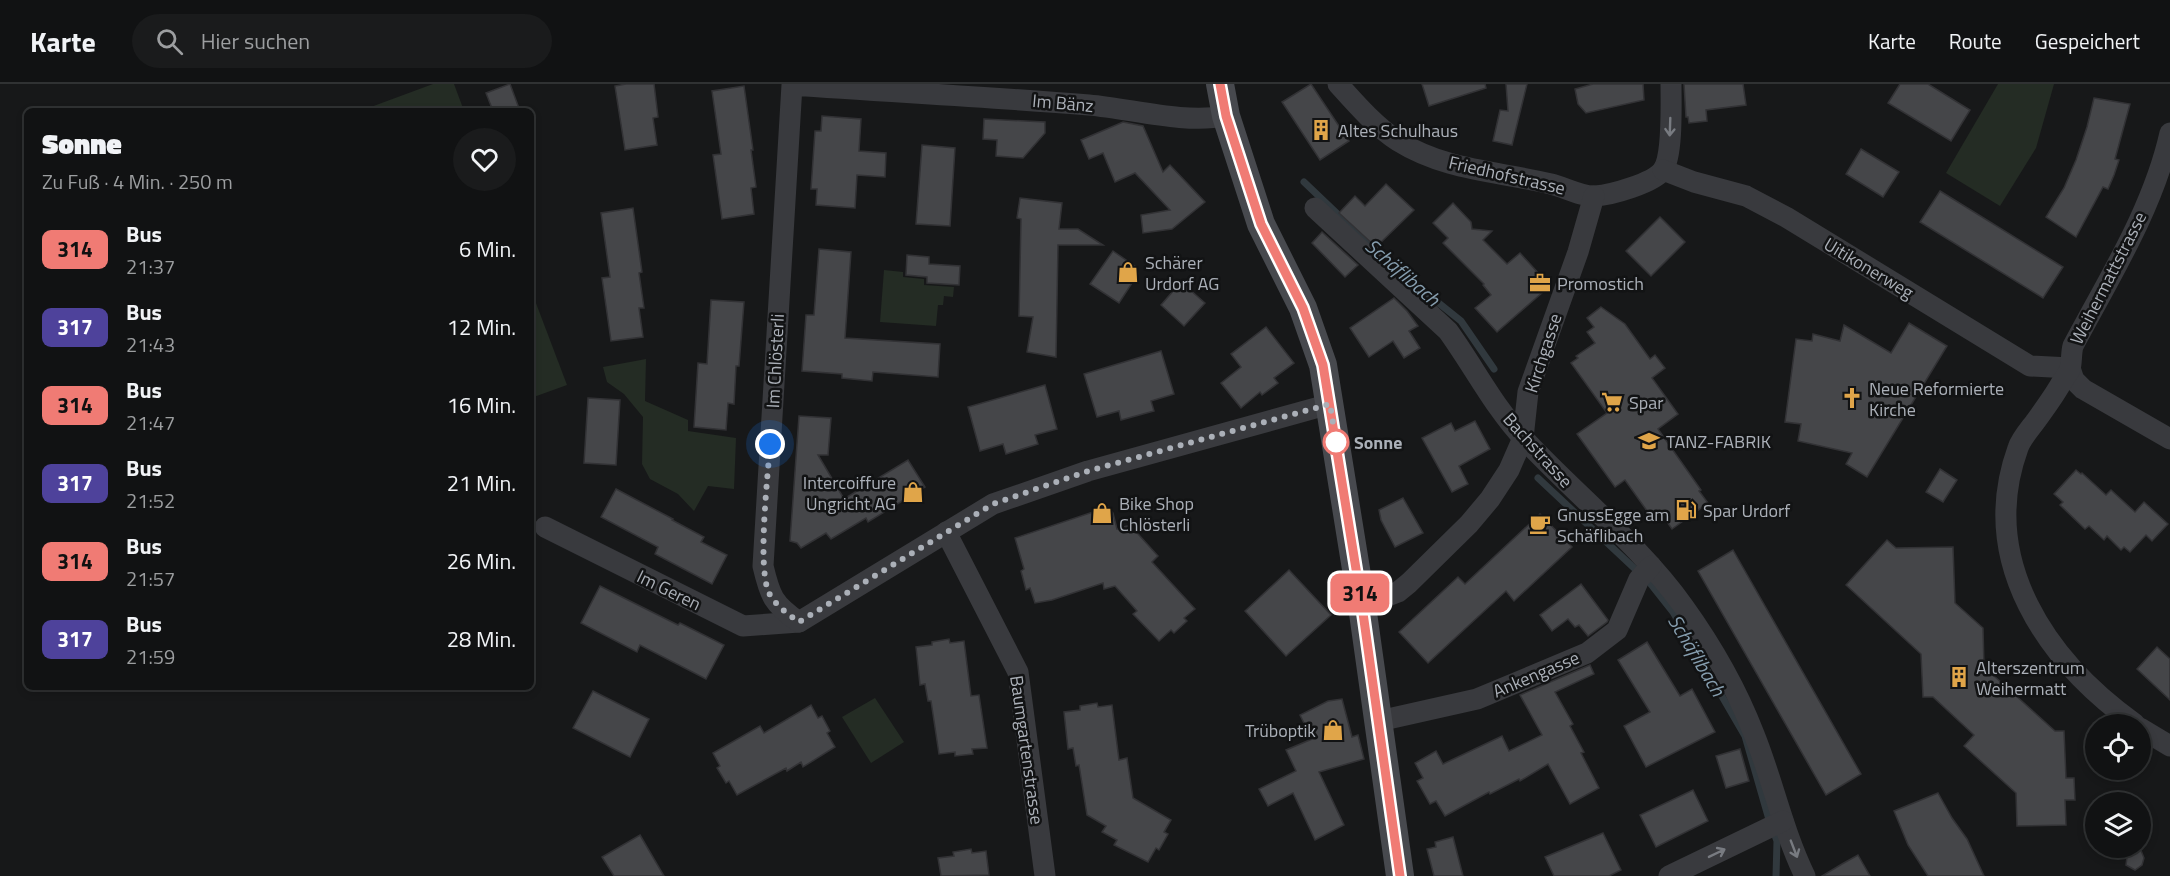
<!DOCTYPE html>
<html lang="de">
<head>
<meta charset="utf-8">
<style>
	body { margin:0; font-family:"Titillium Web",sans-serif; background:#1a1b1c; color:#f1f3f6; height:100vh; display:flex; flex-direction:column; font-size:22px; white-space:nowrap }
	* { box-sizing:border-box; margin:0 }
	p { font-size:20px; color:#9c9ea0 }
	.icon { flex:none; width:33px; height:33px; fill:none; stroke:currentColor; stroke-width:2; stroke-linecap:round; stroke-linejoin:round }
	.map { position:relative; flex:1; overflow:hidden }
	.panel { position:absolute; left:24px; top:24px; width:510px; height:582px; display:flex; flex-direction:column; background:#111213; border-radius:9px; box-shadow:0 3px 9px #0003,0 0 0 2px #303233 }
	.panel>* { flex:none }
	.badge { padding:0 12px; border-radius:9px; font-size:21px; line-height:39px }
	.fabs { position:absolute; left:2085px; top:630px; display:grid; gap:12px }
	.fabs a { display:grid; place-items:center; width:66px; height:66px; border-radius:50%; background:#111213; box-shadow:0 3px 9px #0003,0 0 0 2px #303233; font-size:30px }
	.you { position:absolute; width:30px; height:30px; margin:-15px; border:4px solid #fff; border-radius:50%; background:#1a73e8; box-shadow:0 0 0 9px #1a73e833 }
	.map>.badge { position:absolute; translate:-50% -50%; box-shadow:0 0 0 3px #fff }
	.round { display:grid; place-items:center; flex:none; width:63px; height:63px; border-radius:32px; background:#1a1b1c }
	.overview { display:flex; align-items:center; justify-content:space-between; height:102px; padding:0 18px }
	h1 { font-size:28px; font-weight:800; line-height:45px }
	ul { padding:0; list-style:none }
	li { display:flex; align-items:center; gap:18px; height:78px; padding:0 18px }
	li div { flex:1 }
	li b { display:block; font-size:22px }
	li em { font-style:normal }
	li .badge { min-width:66px; font-weight:700; text-align:center }
	header { display:flex; align-items:center; gap:36px; box-sizing:border-box; height:84px; padding:0 30px; background:#111213; border-bottom:2px solid #303233 }
	header strong { font-size:28px }
	nav { display:flex; gap:33px; margin-inline-start:auto; font-size:21px }
	.search { width:420px; height:54px; background:#1a1b1c; display:flex; align-items:center; gap:15px; box-sizing:border-box; padding:0 21px; border-radius:33px; color:#9c9ea0; font-size:22px }
	.map>svg:first-child { display:block }
</style>
</head>
<body>
<header>
<strong>Karte</strong>
<div class="search"><svg class="icon" aria-label="search" viewBox="0 0 24 24"><circle cx="10" cy="10" r="6"/><path d="M15 15l6 6"/></svg>Hier suchen</div>
<nav><a>Karte</a><a>Route</a><a>Gespeichert</a></nav>
</header>
<div class="map">
<svg width="2170" height="792" viewBox="0 0 2170 792">
	<rect width="100%" height="100%" fill="#171819"/>
	<g fill="#242c24">
		<polygon points="433,0 454,0 464,27 360,27"/>
		<polygon points="1998,0 2054,0 2036,64 2000,122 1946,89"/>
		<polygon points="884,186 903,188 903,193 924,195 924,201 954,203 953,213 944,212 943,221 938,221 936,242 880,238"/>
		<polygon points="531,206 567,301 531,314"/>
		<polygon points="646,275 645,317 688,336 688,347 736,354 734,405 708,402 694,427 678,410 650,395 642,380 643,333 624,310 607,298 603,283"/>
		<polygon points="875,614 904,658 871,679 842,633"/>
	</g>
	<g fill="none" stroke-linecap="round" stroke-linejoin="round">
		<g stroke="#31393e" stroke-width="7">
			<polyline points="1304,98 1390,180 1461,237 1494,285"/>
			<polyline points="1538,394 1650,499 1673,528 1745,652 1768,732 1777,757 1776,792"/>
		</g>
	</g>
	<g fill="#454649" stroke="#323235" stroke-width="1.5">
		<polygon points="510,0 520,27 493,27 486,9"/>
		<polygon points="626,0 654,0 658,33 653,34 657,61 625,66 615,2"/>
		<polygon points="1311,0 1349,57 1320,76 1282,18"/>
		<polygon points="1422,0 1485,0 1486,4 1429,22"/>
		<polygon points="1506,0 1527,0 1512,61 1493,57 1500,26 1508,27"/>
		<polygon points="1593,0 1643,0 1644,16 1586,29 1578,20 1575,5"/>
		<polygon points="1684,0 1743,0 1746,21 1706,26 1707,37 1689,39 1688,33 1686,33"/>
		<polygon points="1900,0 1928,0 1970,26 1951,57 1888,19"/>
		<polygon points="744,2 753,66 751,66 756,103 751,104 754,130 722,135 713,71 721,70 712,7"/>
		<polygon points="2094,14 2130,20 2115,75 2119,76 2114,91 2108,105 2103,103 2076,153 2046,133 2064,104 2076,76 2087,43"/>
		<polygon points="822,32 861,35 859,67 886,69 885,93 857,91 855,124 816,121 817,105 811,105 815,47 821,47"/>
		<polygon points="984,35 1045,38 1045,49 1023,74 996,72 997,56 983,55"/>
		<polygon points="1123,38 1143,42 1163,88 1170,81 1205,118 1172,145 1143,149 1141,131 1170,126 1135,89 1115,98 1103,69 1089,75 1081,56"/>
		<polygon points="922,61 955,64 950,142 916,140"/>
		<polygon points="1861,65 1899,88 1883,113 1846,90"/>
		<polygon points="1386,100 1414,126 1376,163 1339,129 1355,112 1365,122"/>
		<polygon points="1940,107 2063,183 2043,214 1920,138"/>
		<polygon points="1020,114 1062,119 1059,145 1078,145 1103,161 1058,161 1056,273 1027,268 1033,233 1019,232 1021,135 1017,134"/>
		<polygon points="1453,119 1471,138 1472,145 1492,147 1483,156 1507,180 1520,169 1550,202 1497,248 1475,224 1491,211 1483,201 1484,200 1443,159 1448,154 1433,139"/>
		<polygon points="633,124 642,188 639,189 644,224 639,224 643,253 611,257 602,194 610,193 601,129"/>
		<polygon points="1660,133 1685,158 1651,192 1626,167"/>
		<polygon points="1322,148 1358,181 1345,193 1312,159"/>
		<polygon points="819,165 851,168 845,254 940,260 938,293 873,288 872,297 842,294 842,290 802,287 806,231 814,231"/>
		<polygon points="1113,167 1136,183 1138,190 1119,219 1090,200"/>
		<polygon points="907,171 929,173 929,180 960,182 959,201 927,199 927,193 906,191"/>
		<polygon points="1181,198 1205,219 1184,242 1161,221"/>
		<polygon points="1394,214 1407,227 1418,242 1409,247 1420,264 1404,274 1393,257 1369,273 1350,244"/>
		<polygon points="711,216 744,218 739,282 736,282 734,320 728,319 726,346 694,343 698,279 707,280"/>
		<polygon points="1601,223 1625,240 1650,275 1655,271 1665,284 1652,294 1678,330 1658,345 1701,406 1699,407 1708,419 1672,445 1663,432 1655,438 1625,396 1615,403 1577,350 1607,329 1571,279 1578,274 1576,272 1595,259 1587,248 1594,243 1587,234"/>
		<polygon points="1909,239 1947,262 1867,393 1846,380 1852,369 1798,357 1801,340 1785,338 1796,255 1812,257 1813,250 1840,257 1844,241 1891,269"/>
		<polygon points="1266,243 1294,279 1274,294 1278,299 1262,311 1260,308 1241,324 1221,299 1241,283 1231,270"/>
		<polygon points="1161,267 1174,310 1151,317 1154,327 1121,336 1119,327 1097,333 1084,290"/>
		<polygon points="1045,301 1057,345 1035,351 1038,360 1006,370 1003,360 980,367 968,323"/>
		<polygon points="588,314 620,316 616,381 584,379"/>
		<polygon points="799,332 831,334 828,371 818,371 844,415 908,376 925,403 868,438 866,434 831,455 826,449 801,464 797,459 790,457"/>
		<polygon points="1475,337 1490,365 1459,382 1468,400 1452,408 1422,354 1451,339 1455,347"/>
		<polygon points="1940,385 1957,396 1943,418 1926,408"/>
		<polygon points="2076,386 2081,390 2082,389 2106,411 2111,406 2135,428 2144,418 2168,440 2152,457 2146,451 2130,468 2124,463 2121,466 2107,452 2104,456 2089,442 2085,445 2060,421 2063,418 2054,410"/>
		<polygon points="616,405 673,435 672,436 704,453 701,458 727,471 712,500 655,470 658,463 601,433"/>
		<polygon points="1403,414 1423,449 1395,463 1381,436 1379,426"/>
		<polygon points="1108,423 1113,429 1117,445 1130,441 1158,472 1152,478 1195,525 1184,534 1187,537 1174,549 1171,546 1159,557 1133,530 1137,527 1115,502 1104,505 1103,499 1052,516 1035,519 1030,504 1026,506 1021,487 1024,485 1015,454"/>
		<polygon points="1540,430 1572,463 1514,517 1506,507 1428,579 1399,548 1458,493 1465,500"/>
		<polygon points="1887,456 1896,464 1953,463 1955,519 1983,544 1984,583 2055,647 2064,647 2066,694 2074,694 2075,716 2065,716 2066,741 2017,742 2016,709 1964,662 1974,651 1933,613 1923,613 1921,570 1846,501"/>
		<polygon points="1733,466 1861,690 1826,711 1698,487"/>
		<polygon points="1289,486 1331,531 1286,572 1245,527"/>
		<polygon points="1581,500 1608,536 1607,538 1588,552 1579,541 1575,543 1568,535 1552,547 1540,531"/>
		<polygon points="600,502 678,541 680,539 724,561 706,595 640,561 637,568 581,539"/>
		<polygon points="949,555 950,559 964,557 971,612 979,611 987,664 972,665 973,670 955,672 955,668 939,670 931,617 928,617 925,600 920,601 916,563 932,561 932,558"/>
		<polygon points="1647,558 1680,612 1692,605 1715,648 1646,683 1624,642 1650,628 1618,576"/>
		<polygon points="2157,563 2170,575 2170,616 2137,585"/>
		<polygon points="1590,581 1594,590 1555,608 1573,640 1570,642 1584,668 1581,669 1599,704 1570,720 1548,680 1520,697 1519,695 1490,710 1489,708 1445,732 1436,717 1430,720 1417,697 1423,694 1415,679 1436,667 1443,680 1502,652 1509,667 1542,651 1520,611"/>
		<polygon points="593,607 649,635 630,673 573,644"/>
		<polygon points="1342,615 1352,653 1358,651 1364,675 1319,688 1344,741 1315,756 1293,709 1268,722 1259,705 1296,687 1286,666 1312,655 1300,631 1328,617"/>
		<polygon points="1097,619 1098,623 1112,621 1119,676 1127,674 1133,714 1171,736 1164,748 1168,750 1159,766 1156,764 1148,778 1114,761 1117,756 1102,748 1106,742 1087,731 1079,681 1076,682 1073,664 1068,665 1064,628 1080,626 1080,622"/>
		<polygon points="811,621 818,634 822,632 830,647 827,649 835,663 803,683 801,678 787,687 786,684 737,711 729,697 726,699 717,684 720,682 713,669 760,642 764,649"/>
		<polygon points="1740,665 1749,697 1726,704 1716,672"/>
		<polygon points="1693,706 1708,737 1656,763 1640,731"/>
		<polygon points="1938,709 1952,734 1967,755 1984,792 1928,792 1908,761 1894,727"/>
		<polygon points="1603,749 1621,786 1609,792 1554,792 1545,773"/>
		<polygon points="640,751 664,792 614,792 602,773"/>
		<polygon points="1453,753 1463,792 1434,792 1427,765 1436,763 1435,758"/>
		<polygon points="2128,764 2140,764 2144,774 2142,781 2135,786 2126,781"/>
		<polygon points="971,765 972,769 986,767 989,791 941,792 938,774 954,772 953,768"/>
		<polygon points="1858,771 1870,792 1822,792 1842,780"/>
	</g>
	<g fill="none" stroke-linecap="round" stroke-linejoin="round">
		<g stroke="#393a3e" stroke-width="21">
			<path d="M1338 0C1356 20 1375 42 1398 57 1446 87 1498 87 1551 100 1564 103 1582 113 1595 112 1611 111 1654 99 1663 86 1673 71 1671 20 1671 0"/>
			<polyline points="1663,86 1694,98 1746,112 1786,133 2030,282 2070,284"/>
			<path d="M1315 124 1448 247C1474 283 1494 323 1524 355 1576 411 1640 461 1684 523 1712 562 1737 606 1754 650 1773 697 1783 747 1805 792"/>
			<polyline points="2070,284 2074,296 2083,305 2170,355"/>
			<polyline points="545,443 743,542 799,538 993,420 1088,387 1330,320"/>
			<polyline points="946,448 1018,588 1045,792"/>
			<polyline points="1362,522 1398,508 1409,499 1469,440 1490,415 1509,386 1523,354 1528,308 1578,168 1594,112"/>
			<path d="M799 538C773 520 770 512 763 482L792 1C891 8 990 13 1089 21 1133 25 1183 40 1226 32"/>
			<polyline points="1379,637 1477,615 1587,569 1617,546 1639,495 1651,482"/>
			<path d="M2135 640C2047 577 1977 477 2018 364 2021 355 2029 346 2035 338 2045 324 2055 311 2063 296 2065 293 2069 288 2070 285 2072 278 2071 269 2073 262 2109 194 2153 125 2170 49"/>
			<polyline points="2140,644 2170,662"/>
			<polyline points="1669,792 1783,737"/>
		</g>
		<polyline stroke="#47494e" stroke-width="28" points="1220,0 1226,32 1261,140 1303,224 1323,281 1362,522 1400,792"/>
	</g>
	<defs><path id="oneway-shaft" d="M-6 0H5M1.5-3L5.5 0L1.5 3" fill="none" stroke-width="1.6" stroke-linecap="round" stroke-linejoin="round" transform="scale(1.5)"/></defs>
	<g stroke="#787b81">
		<use href="#oneway-shaft" transform="translate(1670 43) rotate(92)"/>
		<use href="#oneway-shaft" transform="translate(1794 765) rotate(69)"/>
		<use href="#oneway-shaft" transform="translate(1717 769) rotate(-26)"/>
	</g>
	<g fill="none" stroke-linecap="round" stroke-linejoin="round">
		<defs>
			<polyline id="line" points="1220,0 1226,32 1261,140 1303,224 1323,281 1362,522 1400,792"/>
		</defs>
		<use href="#line" stroke="#fff" stroke-width="14"/>
		<use href="#line" stroke="#f07b74" stroke-width="9"/>
		<path stroke="#abb0b8" stroke-width="6" stroke-dasharray="0 10.8" d="M770 360C768 392 757 483 769 509 776 522 788 530 799 538L993 420 1088 387 1330 320 1336 358"/>
	</g>
	<defs>
		<symbol id="building-bare" viewBox="-9 -9 18 18"><path d="M-4-6H4V6H1V3H-1V6H-4ZM-2.5-4.3h1.7v1.8h-1.7ZM.8-4.3h1.7v1.8H.8ZM-2.5-1h1.7V.8h-1.7ZM.8-1h1.7V.8H.8Z" fill="#e0a549" stroke="#121314" stroke-width="2.5" paint-order="stroke"/></symbol>
		<symbol id="shop-bare" viewBox="-9 -9 18 18"><path d="M-5-2.5h2.3a2.7 3.5 0 0 1 5.4 0H5L5.5 6h-11ZM-1.5-2.5h3a1.5 2.3 0 0 0-3 0Z" fill="#e0a549" stroke="#121314" stroke-width="2.5" paint-order="stroke"/></symbol>
		<symbol id="office-bare" viewBox="-9 -9 18 18"><path d="M-6-3h4V-5.5h4V-3h4V5H-6ZM-1-4.5V-3h2v-1.5ZM-6 0V1H6V0Z" fill="#e0a549" stroke="#121314" stroke-width="2.5" paint-order="stroke"/></symbol>
		<symbol id="church-bare" viewBox="-9 -9 18 18"><path d="M-1.2-6h2.4v3.5h3.3v2.4h-3.3V6h-2.4V-.1h-3.3v-2.4h3.3Z" fill="#e0a549" stroke="#121314" stroke-width="2.5" paint-order="stroke"/></symbol>
		<symbol id="supermarket-bare" viewBox="-9 -9 18 18"><path d="M-6-5.5h2.5l.6 2H6L4.5 2H-2.5L-4.4-4H-6ZM-1.5 3.2a1.3 1.3 0 1 0 .1 0ZM3 3.2a1.3 1.3 0 1 0 .1 0Z" fill="#e0a549" stroke="#121314" stroke-width="2.5" paint-order="stroke"/></symbol>
		<symbol id="school-bare" viewBox="-9 -9 18 18"><path d="M0-5L7-2L0 1L-7-2ZM-4 1L0 2.5L4 1V4Q0 6-4 4Z" fill="#e0a549" stroke="#121314" stroke-width="2.5" paint-order="stroke"/></symbol>
		<symbol id="fuel-bare" viewBox="-9 -9 18 18"><path d="M-5.5-6h7V0h2V4h1.3V-2.5L3-4.5l.8-.8L6-3V5H2.5V1h-1V6h-7ZM-4.2-4.7v3.2H.2V-4.7Z" fill="#e0a549" stroke="#121314" stroke-width="2.5" paint-order="stroke"/></symbol>
		<symbol id="cafe-bare" viewBox="-9 -9 18 18"><path d="M-5.5-4.5H6V0H3Q3 3.5 0 3.5H-2.5Q-5.5 3.5-5.5 0ZM3-3.2v2h1.7v-2ZM-6 4.5H4V6H-6Z" fill="#e0a549" stroke="#121314" stroke-width="2.5" paint-order="stroke"/></symbol>
	</defs>
	<g fill-rule="evenodd">
		<use href="#building-bare" x="1306" y="31" width="30" height="30"/>
		<use href="#shop-bare" x="1113" y="173" width="30" height="30"/>
		<use href="#office-bare" x="1525" y="184" width="30" height="30"/>
		<use href="#church-bare" x="1837" y="299" width="30" height="30"/>
		<use href="#supermarket-bare" x="1597" y="303" width="30" height="30"/>
		<use href="#school-bare" x="1634" y="342" width="30" height="30"/>
		<use href="#shop-bare" x="898" y="393" width="30" height="30"/>
		<use href="#fuel-bare" x="1671" y="411" width="30" height="30"/>
		<use href="#shop-bare" x="1087" y="414" width="30" height="30"/>
		<use href="#cafe-bare" x="1525" y="425" width="30" height="30"/>
		<use href="#building-bare" x="1944" y="578" width="30" height="30"/>
		<use href="#shop-bare" x="1318" y="631" width="30" height="30"/>
	</g>
	<circle fill="#fff" stroke="#f07b74" stroke-width="3" cx="1336" cy="358" r="12"/>
	<g text-anchor="middle" dominant-baseline="central" stroke-width="5" stroke-linejoin="round" paint-order="stroke">
		<g font-size="18" fill="#abb0b8" stroke="#121314">
			<text transform="translate(1063 19) rotate(5)">Im Bänz</text>
			<text transform="translate(1507 91) rotate(13)">Friedhofstrasse</text>
			<text transform="translate(1869 184) rotate(31)">Uitikonerweg</text>
			<text transform="translate(2108 194) rotate(-63)">Weihermattstrasse</text>
			<text transform="translate(1543 269) rotate(-72)">Kirchgasse</text>
			<text transform="translate(775 277) rotate(-87)">Im Chlösterli</text>
			<text transform="translate(1538 366) rotate(48)">Bachstrasse</text>
			<text transform="translate(669 506) rotate(26)">Im Geren</text>
			<text transform="translate(1536 590) rotate(-23)">Ankengasse</text>
			<text transform="translate(1027 666) rotate(82)">Baumgartenstrasse</text>
		</g>
		<g font-size="18" fill="#abb0b8" stroke="#121314" text-anchor="start">
			<text x="1338" y="46">Altes Schulhaus</text>
			<text x="1145" y="178">Schärer<tspan x="1145" dy="21">Urdorf AG</tspan></text>
			<text x="1557" y="199">Promostich</text>
			<text x="1869" y="304">Neue Reformierte<tspan x="1869" dy="21">Kirche</tspan></text>
			<text x="1629" y="318">Spar</text>
			<text x="1666" y="357">TANZ-FABRIK</text>
			<text x="896" y="398" text-anchor="end">Intercoiffure<tspan x="896" dy="21">Ungricht AG</tspan></text>
			<text x="1119" y="419">Bike Shop<tspan x="1119" dy="21">Chlösterli</tspan></text>
			<text x="1703" y="426">Spar Urdorf</text>
			<text x="1557" y="430">GnussEgge am<tspan x="1557" dy="21">Schäflibach</tspan></text>
			<text x="1976" y="583">Alterszentrum<tspan x="1976" dy="21">Weihermatt</tspan></text>
			<text x="1316" y="646" text-anchor="end">Trüboptik</text>
		</g>
		<g font-size="18" font-weight="bold" fill="#abb0b8" stroke="#121314" text-anchor="start">
			<text x="1354" y="358">Sonne</text>
		</g>
		<g font-size="20" font-style="italic" fill="#869eaf" stroke="#121314">
			<text transform="translate(1403 188) rotate(41)">Schäflibach</text>
			<text transform="translate(1697 571) rotate(59)">Schäflibach</text>
		</g>
	</g>
</svg>
<div class="fabs">
<a><svg class="icon" aria-label="locate" viewBox="0 0 24 24"><circle cx="12" cy="12" r="6"/><path d="M12 2v4M12 18v4M2 12h4M18 12h4"/></svg></a>
<a><svg class="icon" aria-label="layers" viewBox="0 0 24 24"><path d="M12 4l9 5-9 5-9-5zM3 14l9 5 9-5"/></svg></a>
</div>
<div class="you" style="left:770px;top:360px"></div>
<b class="badge" style="left:1360px;top:509px;background:#f07b74;color:#111">314</b>
<section class="panel">
<div class="overview"><div><h1>Sonne</h1><p>Zu Fuß · 4 Min. · 250 m</p></div><a class="round"><svg class="icon" aria-label="heart" viewBox="0 0 24 24"><path d="M12 20l-8-8c-3-5 5-10 8-4 3-6 11-1 8 4z"/></svg></a></div>
<ul>
<li><span class="badge" style="background:#f07b74;color:#111">314</span><div><b>Bus</b><p>21:37</p></div><em>6 Min.</em></li>
<li><span class="badge" style="background:#4e429b;color:#fff">317</span><div><b>Bus</b><p>21:43</p></div><em>12 Min.</em></li>
<li><span class="badge" style="background:#f07b74;color:#111">314</span><div><b>Bus</b><p>21:47</p></div><em>16 Min.</em></li>
<li><span class="badge" style="background:#4e429b;color:#fff">317</span><div><b>Bus</b><p>21:52</p></div><em>21 Min.</em></li>
<li><span class="badge" style="background:#f07b74;color:#111">314</span><div><b>Bus</b><p>21:57</p></div><em>26 Min.</em></li>
<li><span class="badge" style="background:#4e429b;color:#fff">317</span><div><b>Bus</b><p>21:59</p></div><em>28 Min.</em></li>
</ul>
</section>
</div>
</body>
</html>
